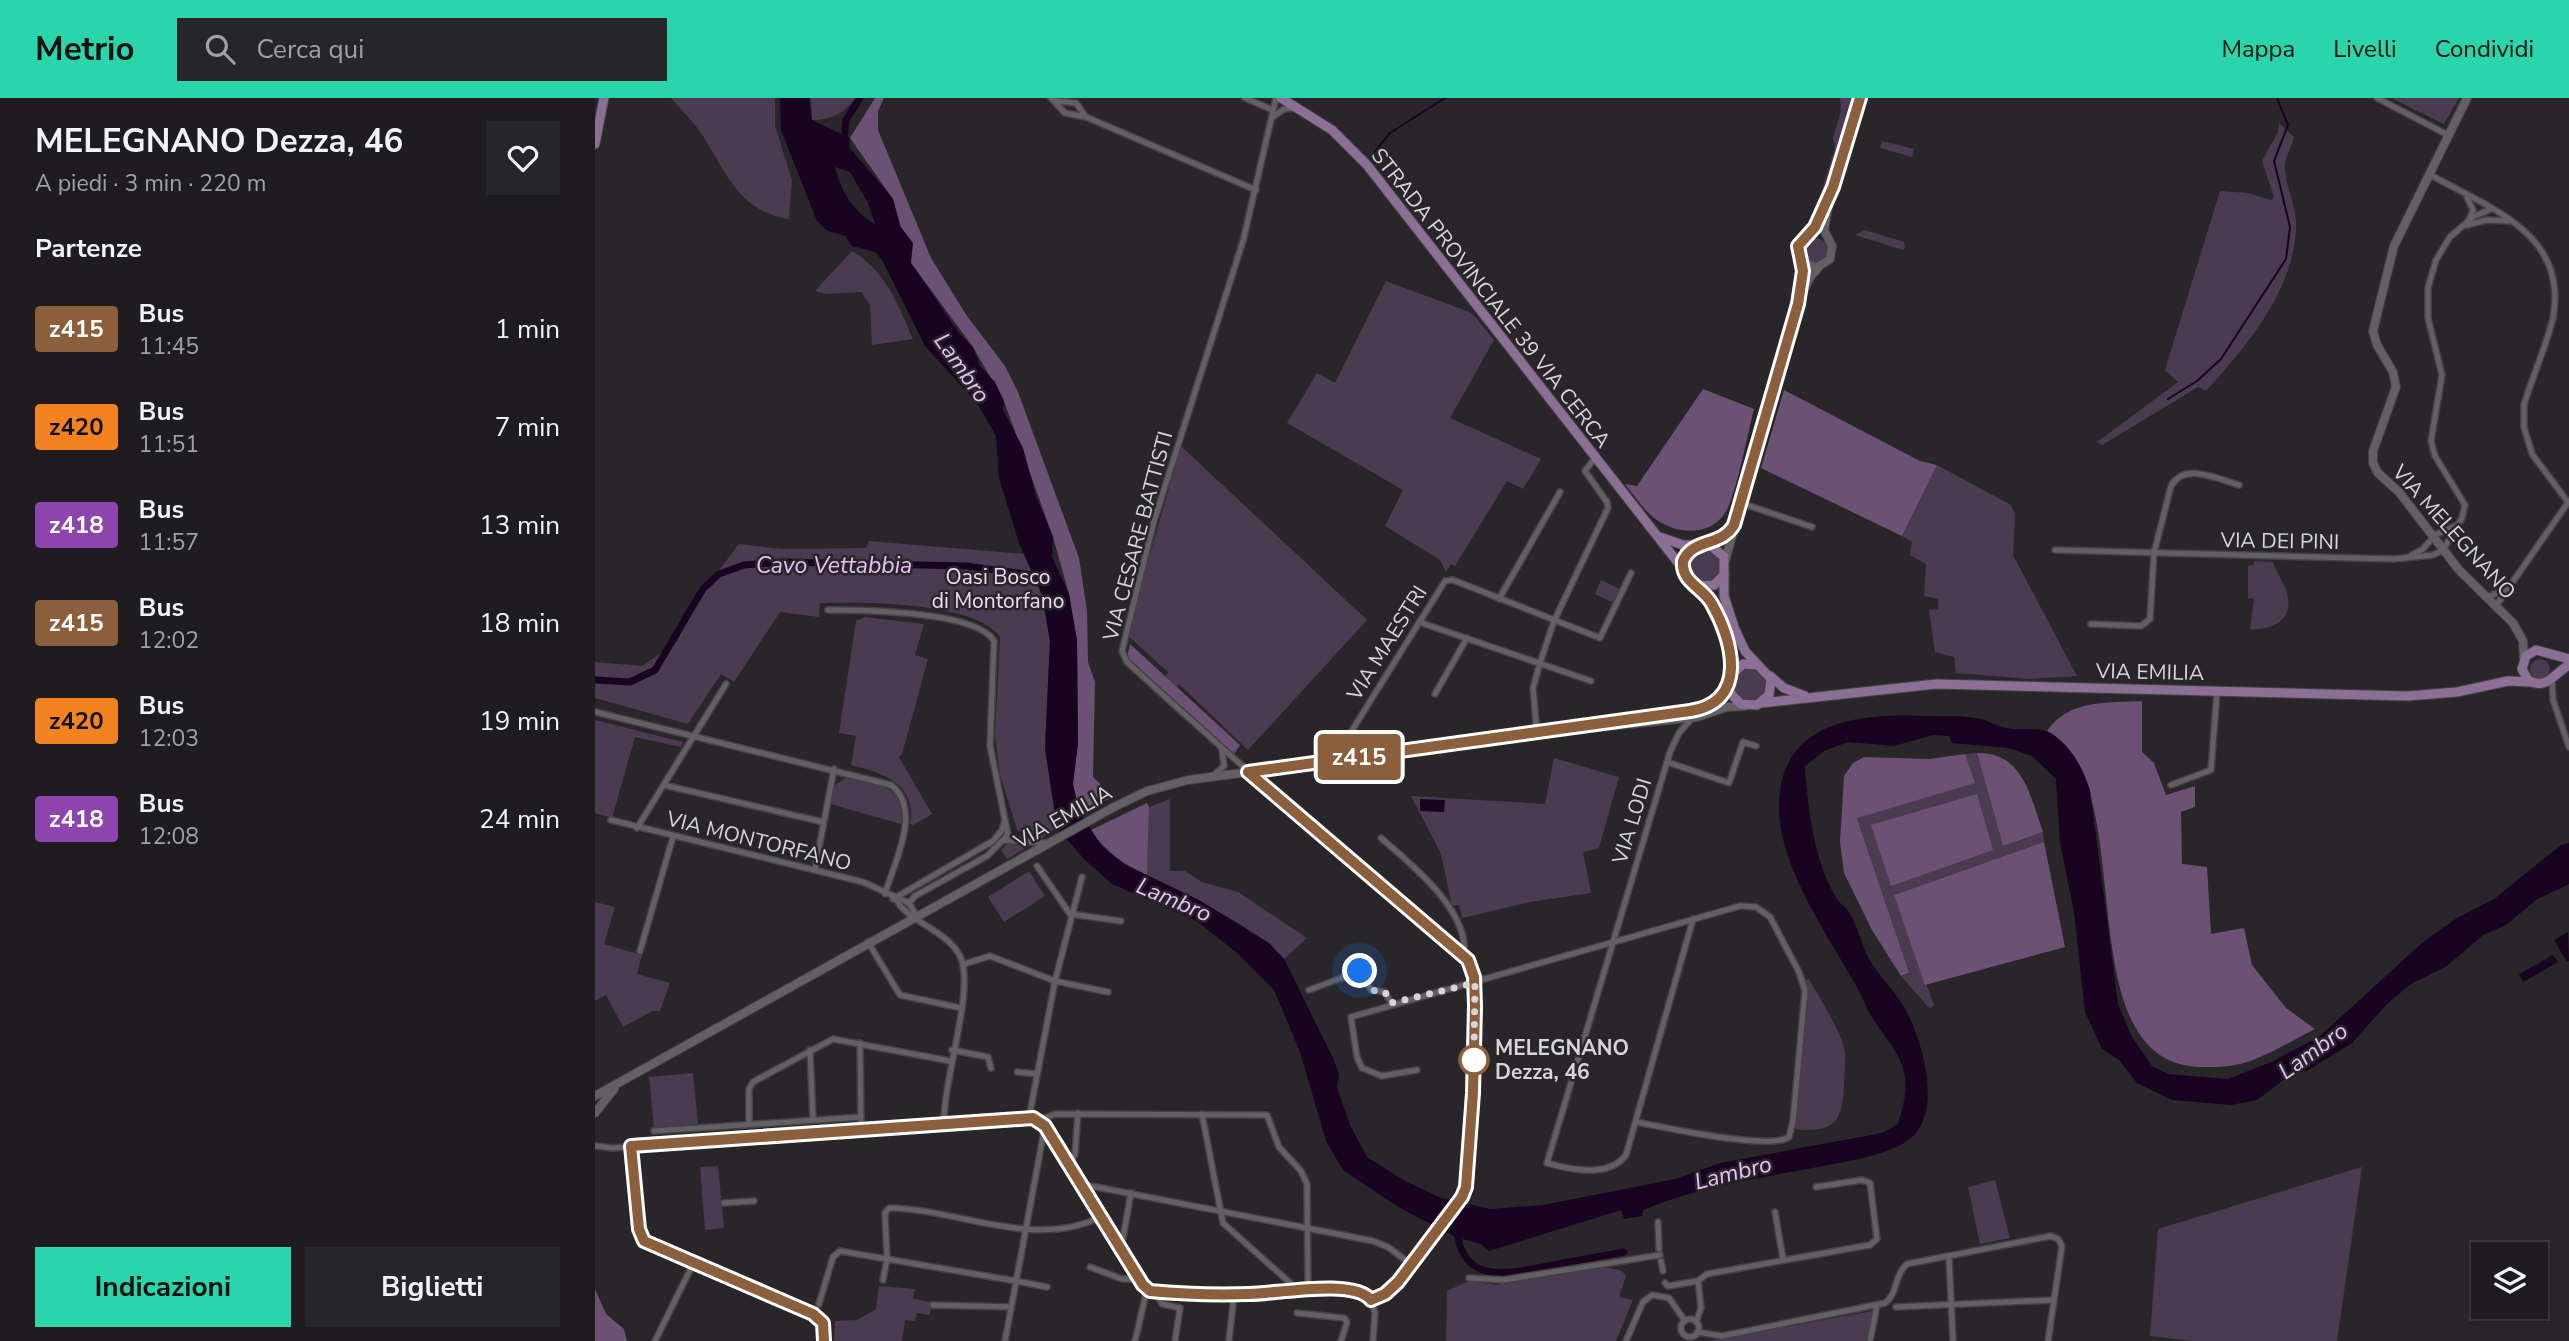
<!DOCTYPE html>
<html lang="it">
<head>
<meta charset="utf-8">
<style>
	body { margin:0; font-family:"Nunito Sans",sans-serif; background:#262528; color:#f1f3f6; height:100vh; display:flex; flex-direction:column; font-size:26px; white-space:nowrap }
	* { box-sizing:border-box; margin:0 }
	p { font-size:23px; color:#a1a1a4 }
	.icon { flex:none; width:38px; height:38px; fill:none; stroke:currentColor; stroke-width:2; stroke-linecap:round; stroke-linejoin:round }
	.map { position:relative; flex:1; overflow:hidden }
	.details { display:flex; flex-direction:column; background:#1e1c1f; width:595px }
	.details>* { flex:none }
	.badge { padding:0 14px; border-radius:5px; font-size:24px; line-height:46px }
	.fabs { position:absolute; left:1876px; top:1144px; display:grid; gap:14px }
	.fabs a { display:grid; place-items:center; width:77px; height:77px; border-radius:0px; background:#1e1c1f; box-shadow:0 2px 5px #0004,0 0 0 2px #3c3a3d; font-size:35px }
	.you { position:absolute; width:35px; height:35px; margin:-18px; border:5px solid #fff; border-radius:50%; background:#1a73e8; box-shadow:0 0 0 10px #1a73e833 }
	.map>.badge { position:absolute; translate:-50% -50%; box-shadow:0 0 0 4px #fff }
	h2 { padding:0 35px; font-size:26px; line-height:63px }
	.round { display:grid; place-items:center; flex:none; width:74px; height:74px; border-radius:0px; background:#262528 }
	.summary { display:flex; align-items:center; justify-content:space-between; height:119px; padding:0 35px }
	h1 { font-size:33px; font-weight:700; line-height:52px }
	.action { display:flex; gap:14px; margin-top:auto; padding:14px 35px }
	.action a { flex:1; height:80px; border-radius:0px; background:#2bd5ac; color:#111; font-size:28px; font-weight:700; line-height:80px; text-align:center }
	.action a+a { background:#262528; color:#f1f3f6 }
	ul { padding:0; list-style:none }
	li { display:flex; align-items:center; gap:21px; height:98px; padding:0 35px }
	li div { flex:1 }
	li b { display:block; font-size:26px }
	li em { font-style:normal }
	li .badge { min-width:77px; font-weight:700; text-align:center }
	header { display:flex; align-items:center; gap:42px; box-sizing:border-box; height:98px; padding:0 35px; background:#2bd5ac; color:#111 }
	header strong { font-size:33px }
	nav { display:flex; gap:38px; margin-inline-start:auto; font-size:24px }
	.search { width:490px; height:63px; background:#262528; display:flex; align-items:center; gap:18px; box-sizing:border-box; padding:0 24px; border-radius:0px; color:#a1a1a4; font-size:26px }
	main { display:flex; flex:1; min-height:0 }
	.map>svg:first-child { display:block }
</style>
</head>
<body>
<header>
<strong>Metrio</strong>
<div class="search"><svg class="icon" aria-label="search" viewBox="0 0 24 24"><circle cx="10" cy="10" r="6"/><path d="M15 15l6 6"/></svg>Cerca qui</div>
<nav><a>Mappa</a><a>Livelli</a><a>Condividi</a></nav>
</header>
<main>
<section class="details">
<div class="summary"><div><h1>MELEGNANO Dezza, 46</h1><p>A piedi · 3 min · 220 m</p></div><a class="round"><svg class="icon" aria-label="heart" viewBox="0 0 24 24"><path d="M12 20l-8-8c-3-5 5-10 8-4 3-6 11-1 8 4z"/></svg></a></div>
<h2>Partenze</h2>
<ul>
<li><span class="badge" style="background:#8b5e3c;color:#fff">z415</span><div><b>Bus</b><p>11:45</p></div><em>1 min</em></li>
<li><span class="badge" style="background:#f58220;color:#111">z420</span><div><b>Bus</b><p>11:51</p></div><em>7 min</em></li>
<li><span class="badge" style="background:#8e44ad;color:#fff">z418</span><div><b>Bus</b><p>11:57</p></div><em>13 min</em></li>
<li><span class="badge" style="background:#8b5e3c;color:#fff">z415</span><div><b>Bus</b><p>12:02</p></div><em>18 min</em></li>
<li><span class="badge" style="background:#f58220;color:#111">z420</span><div><b>Bus</b><p>12:03</p></div><em>19 min</em></li>
<li><span class="badge" style="background:#8e44ad;color:#fff">z418</span><div><b>Bus</b><p>12:08</p></div><em>24 min</em></li>
</ul>
<div class="action"><a>Indicazioni</a><a>Biglietti</a></div>
</section>
<div class="map">
<svg width="1974" height="1243" viewBox="0 0 1974 1243">
	<rect width="100%" height="100%" fill="#282629"/>
	<g fill="#4b3b50">
		<path d="M76 0H180V28L197 82 194 121C145 114 131 75 108 38 99 24 86 12 76 0Z"/>
		<path d="M216 0H260C249 16 236 22 217 22Z"/>
		<polygon points="1245,0 1262,0 1221,112 1240,49 1238,40 1246,13"/>
		<polygon points="1796,0 1864,0 1849,26"/>
		<path d="M1684 25 1699 39C1697 49 1689 60 1690 70 1691 92 1703 111 1701 134 1696 196 1651 249 1611 293L1603 289 1507 347 1502 344 1583 284 1570 272 1625 93 1653 95 1676 102 1679 99 1667 63 1683 34Z"/>
		<polygon points="1287,43 1319,51 1317,59 1285,50"/>
		<polygon points="1270,132 1309,144 1310,150 1308,152 1260,137"/>
		<circle cx="1220" cy="152" r="12"/>
		<path d="M257 153C291 173 303 207 318 241L277 247 275 207 266 194 230 196 220 193Z"/>
		<polygon points="791,183 877,215 899,242 855,320 946,361 928,391 912,383 860,468 856,466 851,474 845,462 790,428 808,392 692,325 722,275 740,285"/>
		<polygon points="586,348 772,522 653,652 584,586 582,589 570,578 573,574 532,537"/>
		<polygon points="1342,367 1416,407 1420,416 1418,457 1482,578 1434,581 1361,575 1359,559 1340,554 1334,512 1343,511 1343,501 1329,498 1331,466 1315,457 1317,444 1307,438"/>
		<path d="M274 443 429 456 447 497 455 543 450 650 462 730 447 740 432 739 422 731 405 677 400 636 405 539C380 503 265 504 225 505L224 519 185 514 139 584 126 576 93 626 0 600V564L47 568 80 546 111 489 144 446 187 451 271 450Z"/>
		<circle cx="1109" cy="468" r="16"/>
		<path d="M1659 463 1678 464C1682 476 1690 487 1692 495 1699 522 1678 533 1655 531L1659 501 1653 500V468L1659 467Z"/>
		<polygon points="1006,482 1025,491 1019,505 1000,496"/>
		<path d="M270 519 329 526 320 557 333 561 307 656 304 659 337 716 318 727 315 726C323 686 286 674 256 667L261 638 244 635 261 523Z"/>
		<circle cx="1945" cy="571" r="10"/>
		<circle cx="1155" cy="587" r="17"/>
		<polygon points="0,622 88,644 86,649 40,639 17,720 0,715"/>
		<polygon points="1382,655 1408,748 1448,734 1449,744 1299,797 1339,907 1335,911 1306,878 1314,876 1262,719 1379,685 1370,656"/>
		<polygon points="959,660 1024,679 1004,750 988,754 996,795 935,804 867,820 864,807 857,808 846,756 816,698 950,706"/>
		<path d="M254 678C281 685 314 690 306 726L232 705 240 687Z"/>
		<path d="M575 701V773H590L607 784 643 794 712 840 689 861C652 822 599 803 552 778L554 709Z"/>
		<polygon points="414,743 436,747 412,761 406,752"/>
		<polygon points="434,773 450,798 409,824 393,799"/>
		<polygon points="0,804 20,809 9,846 47,857 42,876 75,885 65,913 57,913 28,929 11,897 0,903"/>
		<path d="M1214 881C1224 900 1247 934 1250 954 1251 964 1249 976 1249 986 1248 1022 1240 1036 1200 1031L1213 903 1211 882Z"/>
		<polygon points="98,975 103,1026 59,1030 54,979"/>
		<polygon points="123,1068 129,1130 110,1132 105,1069"/>
		<polygon points="1767,1069 1742,1243 1597,1243 1555,1238 1563,1131"/>
		<polygon points="1400,1082 1415,1140 1385,1146 1373,1089"/>
		<polygon points="1011,1169 1027,1173 1031,1178 1024,1199 1038,1202 1021,1243 851,1243 852,1193 874,1183 902,1187"/>
		<polygon points="284,1188 320,1191 318,1201 336,1204 335,1217 322,1215 320,1223 310,1222 307,1243 239,1243 240,1223 262,1222 281,1211"/>
		<polygon points="1278,1213 1271,1243 1113,1243"/>
	</g>
	<g fill="#6b5274">
		<polygon points="280,0 289,0 283,13 283,32 336,160 372,218 410,268 423,294 484,460 492,513 493,564 500,584 498,679 519,699 484,713 478,686 483,645 482,543 474,496 458,439 409,303 378,249 316,165 298,101 255,40"/>
		<path d="M1108 291 1159 311C1153 334 1141 398 1130 415 1114 440 1078 436 1058 419 1047 410 1039 397 1030 386L1042 388Z"/>
		<polygon points="1189,292 1325,363 1342,367 1307,438 1166,370"/>
		<polygon points="535,546 645,647 639,656 532,559"/>
		<path d="M1547 603V654L1559 665 1571 697 1600 688V709L1586 714 1587 766 1612 769 1616 836 1649 830 1657 867 1691 910 1720 931C1700 941 1679 954 1658 962 1641 969 1623 969 1606 969 1466 966 1550 683 1452 633 1474 601 1512 605 1547 603Z"/>
		<path d="M1382 655C1429 654 1435 699 1448 734L1408 748Z"/>
		<polygon points="1370,656 1380,685 1262,720 1314,875 1306,878 1277,832 1249,775 1245,744 1249,678 1258,665 1269,659 1334,661"/>
		<polygon points="1382,696 1398,752 1296,788 1276,727"/>
		<path d="M552 705 554 709 552 778C529 766 510 754 496 732Z"/>
		<polygon points="1449,744 1470,849 1330,887 1299,797"/>
		<polygon points="0,1191 11,1216 29,1231 32,1243 0,1243"/>
	</g>
	<g fill="#180420" fill-rule="evenodd">
		<path d="M185 0H214L217 22 255 40 254 49 298 101 305 128 318 145 316 165 364 235 378 249 385 268 400 284 409 303 408 312 428 350 441 398 458 439 457 459 474 496 482 543 483 645 478 686 484 713 506 747 527 765 604 802 674 845 689 861 738 960 744 976 742 989 755 1027 772 1059 810 1083 846 1100 896 1111 948 1107 1080 1081 1125 1065 1287 1035 1303 1026C1308 1010 1312 995 1310 979 1307 956 1288 938 1277 919 1271 910 1268 900 1263 891 1235 840 1186 773 1184 713 1182 622 1262 615 1333 618 1350 619 1368 617 1386 621 1394 623 1402 628 1411 630 1424 633 1446 628 1457 636 1478 651 1487 669 1495 692L1523 906 1537 939 1557 968 1573 976 1633 981 1676 964 1724 939 1828 844 1862 820 1899 801 1966 747 1974 745V786L1941 802 1911 827 1888 837 1852 868 1816 886 1792 906 1757 945 1714 972 1698 975 1662 1002 1636 1007 1577 1002 1542 985 1524 962 1507 951 1490 914 1479 814 1465 745 1461 681 1437 658 1413 650 1357 645 1354 638 1338 637 1299 648 1253 644 1229 653 1210 668C1213 711 1219 764 1242 801 1245 806 1250 808 1253 813 1263 827 1266 846 1274 861 1284 878 1299 892 1309 909 1327 940 1352 1022 1309 1045 1282 1060 1247 1064 1217 1070 1159 1081 1102 1089 1048 1112L1047 1118 1029 1121 1026 1112 894 1153 886 1146 863 1140 805 1110 748 1072 731 1043 705 954 679 892 642 855 602 823 517 786 489 761 462 730 450 650 455 543 447 497 424 445 404 380 401 338 382 305 330 248 287 162 280 154 257 148 250 138 231 132 222 123 186 32ZM240 69 255 74 273 105 280 126C258 114 246 93 240 69Z"/>
		<polygon points="825,701 850,702 849,714 825,713"/>
		<polygon points="1973,834 1974,863 1972,864 1959,842"/>
		<polygon points="1958,857 1963,864 1928,884 1924,876"/>
	</g>
	<g fill="none" stroke-linecap="round" stroke-linejoin="round">
		<g stroke="#180420" stroke-width="2">
			<polyline points="778,56 795,35 850,0"/>
			<polyline points="1573,301 1602,283 1626,261 1691,161 1695,129 1679,63 1693,27 1682,0"/>
		</g>
		<g stroke="#180420" stroke-width="7">
			<polyline points="249,44 251,22 265,0"/>
			<polyline points="0,582 35,584 60,572 108,491 124,476 149,467 188,464 371,468 446,478"/>
			<path d="M862 1133C868 1190 919 1174 958 1167 981 1163 1005 1158 1029 1154"/>
		</g>
		<defs>
			<g id="street">
				<polyline points="456,0 470,15 491,19 661,92"/>
				<polyline points="650,0 678,12"/>
				<path d="M681 0 648 143 559 423 527 553 532 564C624 648 717 730 811 811 826 824 868 850 875 866 888 896 877 1051 871 1089L867 1099 803 1184 790 1196 776 1202"/>
				<polyline points="1782,0 1853,37"/>
				<polyline points="461,3 481,5 491,19"/>
				<polyline points="678,19 689,11 701,10"/>
				<path d="M1834 76C1893 110 1974 134 1958 220 1951 249 1938 277 1929 307V329L1937 356 1973 404"/>
				<polyline points="1872,99 1878,112 1874,122"/>
				<polyline points="1872,127 1892,122 1914,123"/>
				<polyline points="1146,405 1217,429"/>
				<polyline points="1460,452 1799,461 1838,457 1848,452 1867,420 1870,407 1840,358 1836,343 1847,277 1833,220 1833,190 1841,162 1855,139 1878,119 1896,111"/>
				<polyline points="1817,457 1828,451 1840,437 1860,428"/>
				<polyline points="1893,499 1913,490"/>
				<polyline points="904,501 965,394"/>
				<polyline points="1901,508 1974,403"/>
				<path d="M233 512C266 512 382 513 399 543L395 648 413 737 392 758 320 798 314 805"/>
				<polyline points="824,524 996,583"/>
				<path d="M1496 526 1546 528 1555 521 1559 455 1576 388C1589 364 1623 381 1644 387"/>
				<polyline points="1957,581 1958,602 1974,649"/>
				<polyline points="840,596 872,540"/>
				<path d="M0 614 296 687C328 712 299 764 290 796"/>
				<path d="M1098 619 1084 635 1075 654 952 1065C976 1072 1014 1080 1031 1057L1098 821"/>
				<polyline points="942,636 938,590 945,565 959,523 1013,410 1012,404 990,373 999,361"/>
				<polyline points="738,663 850,483 858,482 1005,540 1036,475"/>
				<polyline points="1072,664 1134,685 1148,644 1161,648"/>
				<polyline points="620,676 629,668 627,652"/>
				<polyline points="69,687 228,724"/>
				<polyline points="1576,687 1616,672 1622,594"/>
				<polyline points="16,722 268,784 314,805 322,819"/>
				<polyline points="42,730 131,586"/>
				<path d="M786 740C817 767 875 813 869 858"/>
				<polyline points="410,742 450,745"/>
				<polyline points="442,768 475,816"/>
				<polyline points="220,771 239,671"/>
				<polyline points="298,801 398,743 407,732 410,722"/>
				<path d="M302 802C310 822 353 833 365 858 381 891 347 983 349 1028"/>
				<polyline points="475,816 526,823"/>
				<polyline points="273,844 305,897 366,910"/>
				<polyline points="45,853 78,739"/>
				<polyline points="369,866 395,858 460,883 513,894"/>
				<polyline points="714,892 765,873 776,892 790,894 796,905"/>
				<polyline points="265,945 266,1030"/>
				<polyline points="215,952 218,1021"/>
				<polyline points="357,952 393,959 396,970"/>
				<path d="M822 972 787 978 767 970 762 959 756 919 1145 808 1161 809 1175 819 1204 874 1210 893 1198 1023 1194 1039C1176 1053 1068 1029 1041 1024"/>
				<polyline points="422,974 442,976"/>
				<polyline points="607,1016 628,1125 703,1192"/>
				<polyline points="434,1020 460,883 487,779"/>
				<polyline points="445,1022 460,1016 672,1017 684,1049 706,1073 712,1086 713,1190"/>
				<polyline points="154,1025 154,991 158,984 238,941 355,963"/>
				<polyline points="450,1028 552,1191"/>
				<polyline points="59,1033 266,1019"/>
				<polyline points="0,1048 18,1050 266,1030 336,1030 431,1020 445,1022"/>
				<polyline points="36,1048 44,1131 49,1143 218,1216 228,1225 229,1243"/>
				<polyline points="474,1068 480,1056 483,1015"/>
				<polyline points="486,1086 778,1143 793,1149 817,1167"/>
				<polyline points="129,1105 159,1103"/>
				<polyline points="1180,1114 1188,1161"/>
				<polyline points="1063,1124 1064,1151"/>
				<polyline points="526,1151 536,1095"/>
				<polyline points="1354,1159 1358,1243"/>
				<polyline points="1066,1163 1068,1173"/>
				<polyline points="495,1169 527,1181 545,1181"/>
				<polyline points="874,1180 908,1182 1065,1157"/>
				<path d="M288 1182 292 1161 290 1115 294 1110C365 1111 437 1152 506 1119"/>
				<polyline points="421,1183 452,1189"/>
				<polyline points="1070,1185 1073,1188 1103,1183"/>
				<path d="M552 1191C576 1200 660 1197 688 1195 711 1194 758 1180 776 1202"/>
				<polyline points="559,1193 567,1206 585,1210 580,1243"/>
				<polyline points="776,1202 780,1215 778,1243"/>
				<polyline points="224,1206 238,1159 245,1153 421,1183"/>
				<polyline points="338,1207 416,1209"/>
				<polyline points="1301,1209 1458,1202"/>
				<polyline points="702,1215 749,1220 752,1224 746,1243"/>
				<circle cx="1095" cy="1230" r="9"/>
				<polyline points="1101,1224 1106,1210 1103,1183 1112,1176 1275,1147 1282,1141 1275,1085 1267,1082 1221,1089"/>
				<path d="M1102 1234 1127 1238 1290 1205C1303 1196 1299 1177 1312 1166L1456 1138 1463 1141 1467 1148 1453 1243"/>
				<polyline points="60,1243 98,1166"/>
				<polyline points="410,1243 450,1028"/>
				<polyline points="540,1243 552,1191"/>
				<polyline points="634,1243 639,1196"/>
				<polyline points="1031,1243 1048,1204 1057,1197 1074,1200 1090,1223"/>
				<polyline points="1275,1243 1282,1207"/>
			</g>
			<g id="secondary">
				<polyline points="1872,0 1799,148 1778,233 1782,247 1798,274 1801,289 1778,353 1778,365 1783,375 1804,394 1864,472 1918,525 1928,543 1929,561"/>
				<polyline points="1236,93 1265,0"/>
				<polyline points="1205,162 1221,170 1235,161 1237,148 1229,132 1233,109"/>
				<polyline points="1208,194 1215,179 1223,170"/>
				<polyline points="1111,446 1126,441 1138,429"/>
				<polyline points="1130,463 1203,206 1208,173 1203,148 1221,126 1238,89"/>
				<path d="M1027 622C1063 617 1116 622 1134 583"/>
				<polyline points="0,998 519,709 552,693 593,682 965,633 1102,619 1132,609 1150,608"/>
				<polyline points="0,1015 19,991"/>
			</g>
			<g id="primary">
				<polyline points="686,0 737,32 772,67 1088,471"/>
				<polyline points="0,46 9,0"/>
				<polyline points="1065,439 1088,447 1115,447 1129,459 1129,498 1139,529 1150,553 1176,581 1174,597 1162,607 1146,606 1135,595 1137,561 1131,538 1115,502 1090,477 1090,459 1103,447"/>
				<polyline points="1102,488 1119,487 1129,477"/>
				<path d="M1974 561 1941 552 1931 558 1927 571 1933 582C1952 593 1959 575 1974 567"/>
				<polyline points="1136,578 1148,566 1162,567"/>
				<polyline points="1175,578 1189,590 1210,598"/>
				<polyline points="1166,605 1341,586 1813,598 1862,594 1913,583 1936,584"/>
			</g>
		</defs>
		<use href="#street" stroke="#444245" stroke-width="8"/>
		<use href="#secondary" stroke="#444245" stroke-width="10"/>
		<use href="#primary" stroke="#444245" stroke-width="11"/>
		<use href="#street" stroke="#636064" stroke-width="5"/>
		<use href="#secondary" stroke="#636064" stroke-width="8"/>
		<use href="#primary" stroke="#8b6f95" stroke-width="9"/>
	</g>
	<g fill="none" stroke-linecap="round" stroke-linejoin="round">
		<defs>
			<path id="line" d="M229 1243 228 1225 218 1216 49 1143 44 1131 36 1048 438 1020 450 1028 548 1187 555 1193C587 1196 621 1197 654 1196 681 1196 759 1180 776 1202L790 1196 803 1184 867 1099 871 1089 878 995 880 908 879 879 873 862 653 674 1095 613C1154 604 1138 543 1117 506 1108 489 1086 485 1088 463 1098 440 1126 449 1139 427L1203 206 1208 173 1203 148 1220 129 1238 89 1265 0"/>
		</defs>
		<use href="#line" stroke="#fff" stroke-width="16"/>
		<use href="#line" stroke="#8b5e3c" stroke-width="10"/>
		<polyline stroke="#d7d5d8" stroke-width="7" stroke-dasharray="0 12.6" points="765,873 776,892 790,894 796,905 880,885 879,962"/>
	</g>
	<circle fill="#fff" stroke="#8b5e3c" stroke-width="3.5" cx="879" cy="962" r="14"/>
	<g text-anchor="middle" dominant-baseline="central" stroke-width="5" stroke-linejoin="round" paint-order="stroke">
		<g font-size="21" fill="#d7d5d8" stroke="#282629">
			<text transform="translate(896 200) rotate(52)">STRADA PROVINCIALE 39 VIA CERCA</text>
			<text transform="translate(1859 434) rotate(48)">VIA MELEGNANO</text>
			<text transform="translate(543 438) rotate(-75)">VIA CESARE BATTISTI</text>
			<text transform="translate(1685 443) rotate(1)">VIA DEI PINI</text>
			<text transform="translate(792 545) rotate(-58)">VIA MAESTRI</text>
			<text transform="translate(1555 574) rotate(1)">VIA EMILIA</text>
			<text transform="translate(468 719) rotate(-29)">VIA EMILIA</text>
			<text transform="translate(1037 723) rotate(-73)">VIA LODI</text>
			<text transform="translate(164 743) rotate(14)">VIA MONTORFANO</text>
		</g>
		<g font-size="21" fill="#f2d8fc" stroke="#282629">
			<text x="403" y="479">Oasi Bosco<tspan x="403" dy="24">di Montorfano</tspan></text>
		</g>
		<g font-size="21" font-weight="bold" fill="#d7d5d8" stroke="#282629" text-anchor="start">
			<text x="900" y="950">MELEGNANO<tspan x="900" dy="24">Dezza, 46</tspan></text>
		</g>
		<g font-size="23" font-style="italic" fill="#e9bef9" stroke="#282629">
			<text transform="translate(367 270) rotate(55)">Lambro</text>
			<text x="239" y="467">Cavo Vettabbia</text>
			<text transform="translate(579 802) rotate(23)">Lambro</text>
			<text transform="translate(1718 953) rotate(-36)">Lambro</text>
			<text transform="translate(1138 1075) rotate(-14)">Lambro</text>
		</g>
	</g>
</svg>
<div class="fabs">
<a><svg class="icon" aria-label="layers" viewBox="0 0 24 24"><path d="M12 4l9 5-9 5-9-5zM3 14l9 5 9-5"/></svg></a>
</div>
<div class="you" style="left:765px;top:873px"></div>
<b class="badge" style="left:764px;top:659px;background:#8b5e3c;color:#fff">z415</b>
</div>
</main>
</body>
</html>
